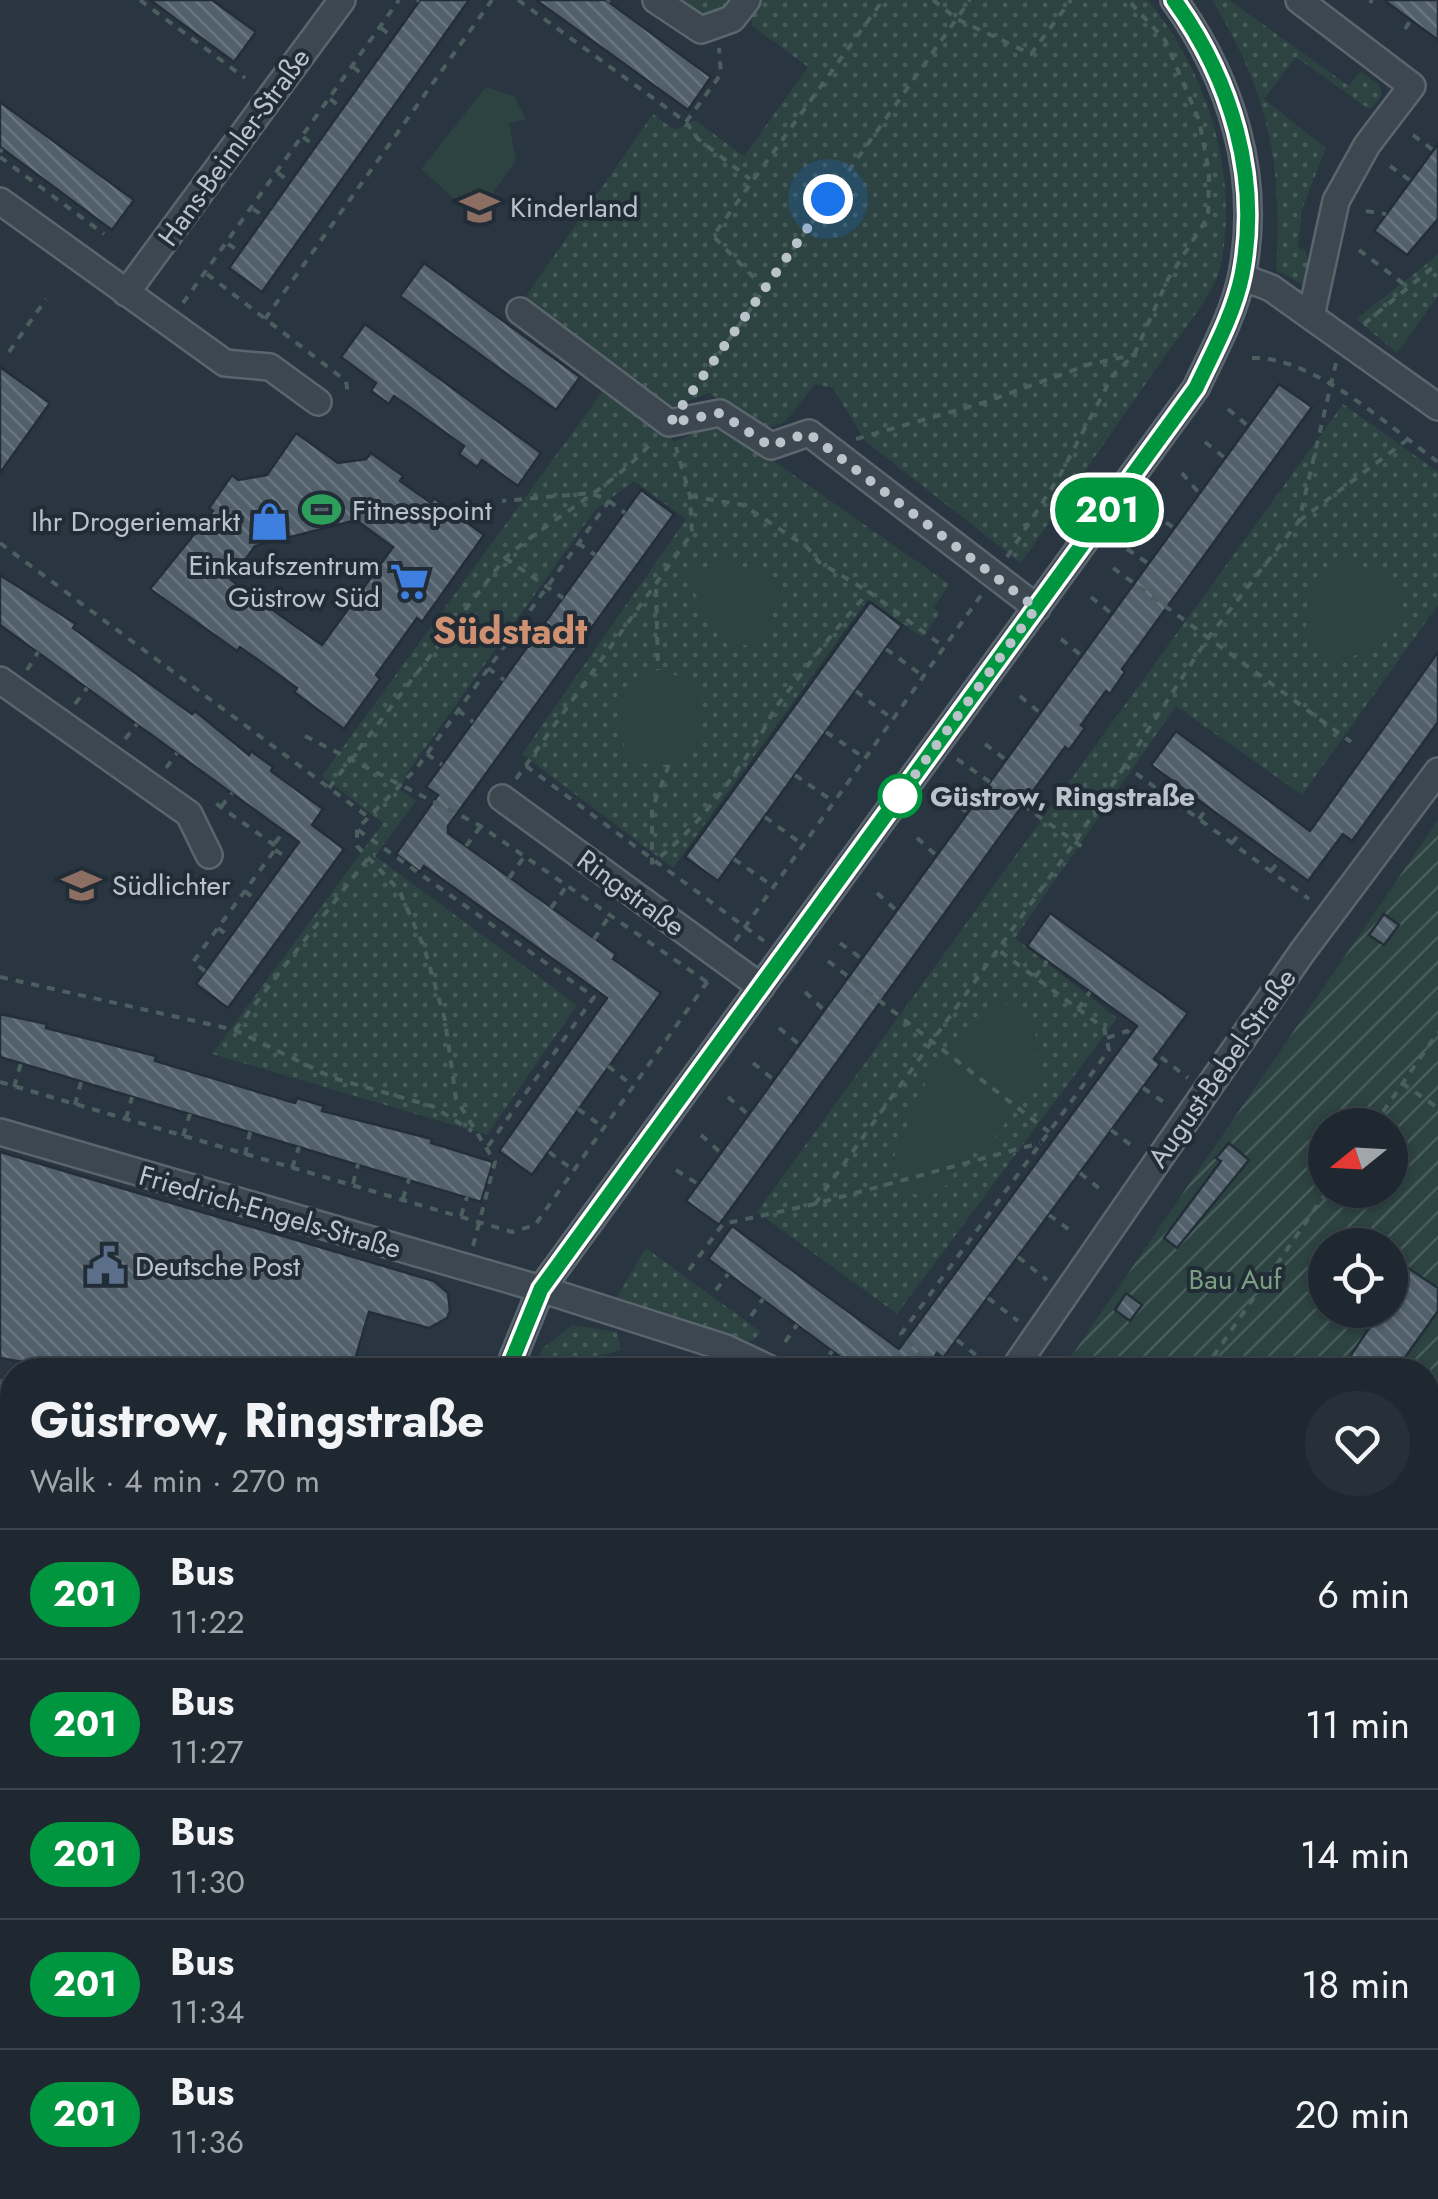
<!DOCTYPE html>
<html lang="en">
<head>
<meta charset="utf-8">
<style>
	body { margin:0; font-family:Jost,sans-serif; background:#273038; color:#f1f3f6; height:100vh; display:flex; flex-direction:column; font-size:38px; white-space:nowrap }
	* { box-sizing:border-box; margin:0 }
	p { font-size:32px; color:#a1a6ab }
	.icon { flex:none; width:55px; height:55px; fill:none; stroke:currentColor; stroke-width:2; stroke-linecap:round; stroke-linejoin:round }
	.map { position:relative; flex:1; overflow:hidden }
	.side { position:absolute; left:0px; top:1358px; width:1440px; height:842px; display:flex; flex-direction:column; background:#1f2830; border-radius:40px 40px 0 0; box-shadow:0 2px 8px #0004,0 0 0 2px #3c444c }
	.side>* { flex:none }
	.badge { padding:0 20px; border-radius:32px; font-size:35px; line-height:65px }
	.needle { width:65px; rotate:252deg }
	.buttons { position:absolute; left:1308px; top:1108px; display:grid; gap:20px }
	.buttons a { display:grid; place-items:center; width:100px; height:100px; border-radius:50%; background:#1f2830; box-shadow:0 2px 8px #0004,0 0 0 2px #3c444c; font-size:50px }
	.you { position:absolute; width:50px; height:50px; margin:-25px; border:8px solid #fff; border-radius:50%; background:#1a73e8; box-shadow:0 0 0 15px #1a73e833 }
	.map>.badge { position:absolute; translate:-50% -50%; box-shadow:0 0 0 5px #fff }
	.round { display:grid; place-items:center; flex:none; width:105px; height:105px; border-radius:52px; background:#273038 }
	.headline { display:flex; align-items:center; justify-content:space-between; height:170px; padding:0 30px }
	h1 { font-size:48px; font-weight:700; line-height:75px }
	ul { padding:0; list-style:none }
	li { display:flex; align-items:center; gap:30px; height:130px; padding:0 30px; border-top:2px solid #3c444c }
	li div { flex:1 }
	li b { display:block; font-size:38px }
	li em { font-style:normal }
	li .badge { min-width:110px; font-weight:700; text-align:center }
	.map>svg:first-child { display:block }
</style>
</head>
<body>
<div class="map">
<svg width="1438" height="2199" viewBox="0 0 1438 2199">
	<defs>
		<pattern id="grass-dots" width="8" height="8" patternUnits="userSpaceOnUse" patternTransform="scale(2.5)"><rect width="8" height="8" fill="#2c4342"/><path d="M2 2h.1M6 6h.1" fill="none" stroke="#485c5c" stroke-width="1.8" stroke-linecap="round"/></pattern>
		<pattern id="garden-furrows" width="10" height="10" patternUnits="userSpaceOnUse" patternTransform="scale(2.5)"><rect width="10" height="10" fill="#2c4342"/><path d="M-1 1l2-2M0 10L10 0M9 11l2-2" fill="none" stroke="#485c5c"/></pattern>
		<pattern id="building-back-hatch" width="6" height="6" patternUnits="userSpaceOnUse" patternTransform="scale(2.5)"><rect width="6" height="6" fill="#52606b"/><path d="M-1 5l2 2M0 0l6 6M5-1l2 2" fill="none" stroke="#69757f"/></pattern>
	</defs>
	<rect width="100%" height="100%" fill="#293540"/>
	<g fill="url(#grass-dots)">
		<path d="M671 0H733C713 25 693 16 671 0Z"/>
		<path d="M759 0H1148C1207 72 1239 171 1221 265 1216 291 1181 333 1165 356 1117 425 1069 494 1021 563L865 441 833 388 815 384 786 421 767 429 709 393 672 407 524 299 653 114 675 130 695 120 744 156 808 67 752 26 751 11Z"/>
		<path d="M1212 0H1229L1349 86 1361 71 1379 85 1382 95 1370 110 1296 57 1264 99 1326 148 1302 209 1298 248 1305 250 1313 278 1306 286 1276 270C1283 163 1268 92 1212 0Z"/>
		<polygon points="1438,255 1438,296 1397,353 1356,319"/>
		<polygon points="605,388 675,442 718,422 949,584 934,608 940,613 922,637 868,599 673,868 522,754 686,519 634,481 595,510 408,772 400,790 416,801 375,856 577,1005 487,1135 212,1054 383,823 322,776"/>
		<polygon points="1343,404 1438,472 1438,605 1302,795 1176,706 1015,938 1117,1018 897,1314 757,1212"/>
		<polygon points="646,1248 761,1332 752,1342 615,1300"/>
		<polygon points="572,1325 617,1332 621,1350 570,1364 571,1370 534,1370 542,1349"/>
		<polygon points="1016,2188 1094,2188 1113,2199 996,2199"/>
	</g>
	<g fill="#2c4342">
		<polygon points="486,87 514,96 526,119 509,123 516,160 479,214 471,214 421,169"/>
		<polygon points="724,560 783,582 762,644 728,646 684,576"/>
		<path d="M1346 562 1384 572 1404 586C1398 635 1376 652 1330 663L1305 635 1311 589Z"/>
		<polygon points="658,670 698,682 697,745 669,765 626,762 617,691"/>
		<polygon points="1002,1001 1035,1023 1038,1077 989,1146 958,1158 951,1182 927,1199 903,1189 893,1159 927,1079"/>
	</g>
	<g fill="url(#garden-furrows)" fill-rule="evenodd">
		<path d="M1438 820V1587L1428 1584V1370H1062ZM1325 1125H1390V1190H1325ZM1325 1245H1390V1310H1325Z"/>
		<polygon points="0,1541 12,1543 12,2188 1016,2188 996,2199 0,2199"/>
		<polygon points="1428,1830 1438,1832 1438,1908 1428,1917"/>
	</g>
	<g fill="url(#building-back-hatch)" stroke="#232e38" stroke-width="2.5" fill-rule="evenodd">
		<polygon points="150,0 212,0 256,32 234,62"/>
		<polygon points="420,0 469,0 262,292 229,268"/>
		<polygon points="536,0 606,0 711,77 688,110"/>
		<polygon points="1384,0 1438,0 1438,40"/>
		<polygon points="0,102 134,200 112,230 0,147"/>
		<polygon points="1438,144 1438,219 1407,255 1374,231"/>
		<polygon points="424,263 580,377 556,410 400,296"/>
		<polygon points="365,324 541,453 518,486 482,460 477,467 459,454 464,446 394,396 389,404 371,391 376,383 341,357"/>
		<polygon points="0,367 50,403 0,473"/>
		<polygon points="1279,384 1312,407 1122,669 1125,672 1110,694 1106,691 1081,725 1085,728 1069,750 1065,747 719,1225 686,1201"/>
		<path d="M296 433 338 463 366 459 371 453 403 476 400 481 431 503 434 498 484 535 422 622 417 618 376 675 380 679 344 729 294 692 297 688 240 647 237 651 150 589 213 511 209 508 232 475 238 480 267 475ZM356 520 393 547 322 645 231 580 255 546Z"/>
		<polygon points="641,490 674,514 448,826 448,833 616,954 613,959 661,993 532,1175 499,1151 607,998 424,866 420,872 396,854 438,795 426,787"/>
		<polygon points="0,575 76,624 73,628 192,714 195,711 249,755 251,751 273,767 271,771 323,809 312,825 344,849 228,1008 196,984 299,842 0,625"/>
		<polygon points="870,602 902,626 718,881 685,857"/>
		<polygon points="1438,652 1438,722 1352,841 1343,834 1308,881 1151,765 1176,731 1310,831"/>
		<polygon points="1050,913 1188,1013 1154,1059 1160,1064 943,1358 937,1353 927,1370 858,1370 708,1259 732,1226 899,1349 1137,1026 1027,946"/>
		<polygon points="1384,914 1399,925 1384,945 1369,935"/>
		<polygon points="0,1014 47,1024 46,1028 156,1056 155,1061 295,1103 297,1098 324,1106 322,1111 432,1139 431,1143 493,1162 481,1202 0,1057"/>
		<polygon points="1229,1143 1249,1160 1177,1248 1164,1238 1221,1161 1216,1158"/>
		<polygon points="0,1152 434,1281 448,1293 450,1311 447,1318 429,1328 369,1312 352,1370 68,1370 0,1358"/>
		<polygon points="1408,1268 1438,1288 1438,1311 1396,1370 1341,1370 1381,1310 1390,1310 1390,1297"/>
		<polygon points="1126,1293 1142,1305 1130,1321 1115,1310"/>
	</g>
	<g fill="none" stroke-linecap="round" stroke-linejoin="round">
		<defs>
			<g id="minor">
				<polyline points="656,0 701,30 732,19 747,0"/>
				<polyline points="1299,0 1412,86 1367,145 1336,201 1311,316"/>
				<polyline points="0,201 225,363 270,367 318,402"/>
				<polyline points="1242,277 1271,288 1438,407"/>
				<polyline points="126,293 342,0"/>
				<polyline points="520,311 669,423 720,413 771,446 809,433 1037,608"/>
				<polyline points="0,680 189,814 209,855"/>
				<polyline points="502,798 761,987"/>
				<polyline points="0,1132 541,1289 726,1348 772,1370"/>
				<path d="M508 1370 541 1289 1196 388C1213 352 1234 314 1242 275 1262 177 1231 79 1174 0"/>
				<polyline points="1013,1370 1303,951 1438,771"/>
				<polyline points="1428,1684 1438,1687"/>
				<polyline points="1325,2188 1341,2199"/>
			</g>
			<g id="major">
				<polyline points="0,1398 12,1400"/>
				<polyline points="1428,1617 1438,1619"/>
			</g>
		</defs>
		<use href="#minor" stroke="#5b656e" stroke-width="30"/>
		<use href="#major" stroke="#47505a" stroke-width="38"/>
		<g stroke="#4b5f60" stroke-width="4" stroke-dasharray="8 8" stroke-linecap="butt">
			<polyline points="140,0 245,78"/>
			<polyline points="417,0 419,1"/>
			<polyline points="518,0 686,122 698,139 750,179"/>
			<polyline points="933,0 957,19 1031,54 1071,0"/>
			<polyline points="608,2 609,0"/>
			<polyline points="1370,3 1372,0"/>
			<polyline points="381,28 393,37"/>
			<polyline points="1405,29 1411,20"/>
			<polyline points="353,67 365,76"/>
			<polyline points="330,99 342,108"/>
			<polyline points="686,122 721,74 719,48"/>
			<polyline points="1413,135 1433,150"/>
			<polyline points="303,137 315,146"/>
			<polyline points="0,152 2,149"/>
			<polyline points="0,157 104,234"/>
			<polyline points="1390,166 1411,181"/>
			<polyline points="278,173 290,182"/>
			<polyline points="253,209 265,217"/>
			<polyline points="1366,211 1386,214"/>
			<polyline points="228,244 240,252"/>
			<polyline points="1359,250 1409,288"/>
			<polyline points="207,274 346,381 348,394"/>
			<polyline points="765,289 713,236 883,0"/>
			<polyline points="183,303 399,0"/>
			<polyline points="265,319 492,0"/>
			<polyline points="1364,324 1438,263"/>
			<polyline points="9,352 46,299"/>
			<path d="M1252 358C1314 356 1389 427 1438 462"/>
			<polyline points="691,393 970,0"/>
			<polyline points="1228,409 1248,426"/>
			<polyline points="856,439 986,402 1090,364 1134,355"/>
			<polyline points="1205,442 1225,458"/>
			<polyline points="1182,473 1199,493"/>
			<polyline points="690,496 743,505 807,547 819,562 869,592"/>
			<polyline points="609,501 625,513"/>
			<polyline points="1153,513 1174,528"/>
			<polyline points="1299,521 1407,440"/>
			<polyline points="0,543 367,816"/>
			<polyline points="578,543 595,555"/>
			<polyline points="1127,549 1149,564"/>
			<polyline points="1007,557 1059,477 1113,375 1134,355 1168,279 1208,217 1209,172 1199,120 1165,40 1128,0"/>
			<polyline points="505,558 563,598"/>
			<polyline points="1113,568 1351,742"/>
			<polyline points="656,589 658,670"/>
			<polyline points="1091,597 1112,614"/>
			<polyline points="518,627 534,639"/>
			<polyline points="1061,639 1082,656"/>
			<polyline points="886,649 923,676"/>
			<polyline points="488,668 504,680"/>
			<polyline points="27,670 38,652"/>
			<polyline points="856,691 891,718"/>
			<polyline points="1020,696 1040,713"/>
			<polyline points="75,704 87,688"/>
			<polyline points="458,710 473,722"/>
			<polyline points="826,732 863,757"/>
			<polyline points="305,736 479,825 707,982"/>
			<polyline points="125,739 137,724"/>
			<polyline points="985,744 1006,760"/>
			<polyline points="427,754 442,765"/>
			<polyline points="957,759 1088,851"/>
			<polyline points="1123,764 1309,899"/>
			<path d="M669 765 652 809V863C694 832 730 783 758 739 766 727 772 711 782 699 810 663 837 626 869 592L944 647"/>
			<polyline points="526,766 764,941"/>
			<polyline points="166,768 177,753"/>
			<polyline points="795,775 834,802"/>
			<polyline points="516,779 692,533 690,496 676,447"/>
			<path d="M329 788 505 558C553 517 612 488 654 440"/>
			<polyline points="1165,794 1173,781"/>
			<polyline points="947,797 968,813"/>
			<polyline points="221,807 232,793"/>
			<polyline points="765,817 803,845"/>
			<polyline points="1199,819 1208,807"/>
			<polyline points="358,830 594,997 486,1149"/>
			<polyline points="917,838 937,856"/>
			<polyline points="275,843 284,831"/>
			<polyline points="1232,843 1241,831"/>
			<polyline points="466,846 481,826"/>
			<polyline points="275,850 288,858"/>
			<polyline points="734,859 774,887"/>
			<polyline points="1271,871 1280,860"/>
			<polyline points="509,878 524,857"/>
			<polyline points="245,891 257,901"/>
			<polyline points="877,893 897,911"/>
			<polyline points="551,908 566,887"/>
			<polyline points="218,928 230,937"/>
			<polyline points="594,939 610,915"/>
			<polyline points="735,941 982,594"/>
			<polyline points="840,943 862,959"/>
			<polyline points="828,961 1049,1132"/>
			<polyline points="205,971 193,962 277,847 211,800"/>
			<polyline points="0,977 235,1030 333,1078 432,1106 472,1131"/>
			<polyline points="1035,977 1047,961"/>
			<polyline points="805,992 825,1011"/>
			<polyline points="1078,1009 1090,992"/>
			<polyline points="779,1028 800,1045"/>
			<polyline points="235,1030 369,857"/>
			<polyline points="1107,1038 1127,1031 1188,1078"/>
			<polyline points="753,1063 774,1080"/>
			<polyline points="608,1066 633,1086"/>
			<polyline points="0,1082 512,1232 535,1225 710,978"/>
			<polyline points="1402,1083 1438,1108"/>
			<polyline points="14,1087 21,1063"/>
			<polyline points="1143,1088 1168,1105"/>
			<polyline points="728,1097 749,1115"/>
			<polyline points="75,1105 81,1082"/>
			<polyline points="578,1109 604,1128"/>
			<polyline points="126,1119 132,1097"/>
			<polyline points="1374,1125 1438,1032"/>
			<polyline points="1111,1130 1136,1149"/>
			<polyline points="701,1135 721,1153"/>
			<polyline points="183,1136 190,1114"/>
			<polyline points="549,1152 573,1170"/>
			<polyline points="245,1155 250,1132"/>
			<polyline points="292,1168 299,1147"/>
			<polyline points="676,1170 698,1184"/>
			<polyline points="1080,1173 1105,1193"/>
			<polyline points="353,1184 358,1164"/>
			<polyline points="403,1199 409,1179"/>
			<polyline points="815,1204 1075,842 1208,638 1299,521 1336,363"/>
			<polyline points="1049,1215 1075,1234"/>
			<polyline points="461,1216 467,1197"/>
			<polyline points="473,1246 495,1162 456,1099 445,1020 424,947 399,890 357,846 357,829 416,769 609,501 592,493 502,501"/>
			<polyline points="1018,1257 1047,1280"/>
			<polyline points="689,1270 723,1224 815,1204 1040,1143"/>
			<polyline points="716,1290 728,1274"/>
			<polyline points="988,1298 1018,1321"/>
			<polyline points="751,1316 763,1299"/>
			<polyline points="957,1340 987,1364"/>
			<polyline points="785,1342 797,1325"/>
			<polyline points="821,1368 832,1351"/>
			<polyline points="934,1370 901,1334 1109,1050 1104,1028 997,949"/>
			<polyline points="1204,1370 1328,1190"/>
			<polyline points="1428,1502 1438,1487"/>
			<polyline points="0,1553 12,1555"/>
			<polyline points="0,1725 12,1726"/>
			<polyline points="0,1913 12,1915"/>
			<polyline points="1067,2188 1086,2199"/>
			<polyline points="245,2199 246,2188"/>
		</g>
		<use href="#minor" stroke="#3d4750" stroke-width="25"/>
		<use href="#major" stroke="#5b6670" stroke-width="32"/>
	</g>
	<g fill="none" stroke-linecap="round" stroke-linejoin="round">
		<defs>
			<path id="line" d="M508 1370 541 1289 1196 388C1213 352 1234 314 1242 275 1261 177 1231 79 1174 0"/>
		</defs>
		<use href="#line" stroke="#fff" stroke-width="22"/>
		<use href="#line" stroke="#009640" stroke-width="15"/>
		<polyline stroke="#bac2ca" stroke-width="10" stroke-dasharray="0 18" points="828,199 670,423 720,413 770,446 808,433 1036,608 893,805 900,796"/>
	</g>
	<defs>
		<symbol id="school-bare" viewBox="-9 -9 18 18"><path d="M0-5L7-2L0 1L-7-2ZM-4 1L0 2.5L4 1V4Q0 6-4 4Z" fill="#8d6e63" stroke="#212c36" stroke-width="2.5" paint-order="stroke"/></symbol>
		<symbol id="stadium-bare" viewBox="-9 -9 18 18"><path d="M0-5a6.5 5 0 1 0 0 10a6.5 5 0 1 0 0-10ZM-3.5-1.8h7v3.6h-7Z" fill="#2e9e5b" stroke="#212c36" stroke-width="2.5" paint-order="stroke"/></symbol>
		<symbol id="shop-bare" viewBox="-9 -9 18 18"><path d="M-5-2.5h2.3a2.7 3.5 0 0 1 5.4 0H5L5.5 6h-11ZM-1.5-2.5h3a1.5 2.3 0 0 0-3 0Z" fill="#3f7fe0" stroke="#212c36" stroke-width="2.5" paint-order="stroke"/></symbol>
		<symbol id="supermarket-bare" viewBox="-9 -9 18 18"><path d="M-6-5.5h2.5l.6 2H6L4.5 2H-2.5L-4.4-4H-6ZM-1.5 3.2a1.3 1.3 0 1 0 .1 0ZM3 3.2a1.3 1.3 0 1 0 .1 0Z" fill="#3f7fe0" stroke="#212c36" stroke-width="2.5" paint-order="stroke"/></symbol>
		<symbol id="civic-bare" viewBox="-9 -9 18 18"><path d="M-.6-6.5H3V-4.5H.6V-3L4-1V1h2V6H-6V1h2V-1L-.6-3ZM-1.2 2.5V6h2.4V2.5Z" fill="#5c6f8a" stroke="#212c36" stroke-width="2.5" paint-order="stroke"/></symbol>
	</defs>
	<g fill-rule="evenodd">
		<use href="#school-bare" x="452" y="180" width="55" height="55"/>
		<use href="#stadium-bare" x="294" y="482" width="55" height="55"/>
		<use href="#shop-bare" x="242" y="494" width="55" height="55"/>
		<use href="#supermarket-bare" x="382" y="554" width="55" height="55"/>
		<use href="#school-bare" x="54" y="858" width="55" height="55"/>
		<use href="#civic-bare" x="78" y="1238" width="55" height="55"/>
	</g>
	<circle fill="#fff" stroke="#009640" stroke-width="5" cx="900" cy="796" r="20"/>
	<g text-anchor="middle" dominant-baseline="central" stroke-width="8" stroke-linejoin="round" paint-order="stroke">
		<g font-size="28" fill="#bac2ca" stroke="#212c36">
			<text transform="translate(234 147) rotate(-54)">Hans-Beimler-Straße</text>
			<text transform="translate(631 893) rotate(36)">Ringstraße</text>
			<text transform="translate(1222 1068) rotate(-55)">August-Bebel-Straße</text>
			<text transform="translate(270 1212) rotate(16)">Friedrich-Engels-Straße</text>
		</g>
		<g font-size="28" fill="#bac2ca" stroke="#212c36" text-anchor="start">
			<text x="510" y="207">Kinderland</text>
			<text x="352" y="510">Fitnesspoint</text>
			<text x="240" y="521" text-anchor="end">Ihr Drogeriemarkt</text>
			<text x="380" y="565" text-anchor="end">Einkaufszentrum<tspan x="380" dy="32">Güstrow Süd</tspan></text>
			<text x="112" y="885">Südlichter</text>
			<text x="135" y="1266">Deutsche Post</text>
		</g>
		<g font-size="28" font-weight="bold" fill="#bac2ca" stroke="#212c36" text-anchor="start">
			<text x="930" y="796">Güstrow, Ringstraße</text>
		</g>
		<g font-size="28" fill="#7a9e7f" stroke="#212c36">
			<text x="1235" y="1279">Bau Auf</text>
		</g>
		<g font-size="38" font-weight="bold" fill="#ce9071" stroke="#212c36">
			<text x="510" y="630">Südstadt</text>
		</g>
	</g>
</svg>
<div class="buttons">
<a><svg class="needle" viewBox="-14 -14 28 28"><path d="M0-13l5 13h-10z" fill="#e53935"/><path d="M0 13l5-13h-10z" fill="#a1a6ab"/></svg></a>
<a><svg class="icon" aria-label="locate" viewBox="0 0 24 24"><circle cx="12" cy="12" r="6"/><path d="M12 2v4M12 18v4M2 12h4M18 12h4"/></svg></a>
</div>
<div class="you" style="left:828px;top:199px"></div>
<b class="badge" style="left:1107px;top:510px;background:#009640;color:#fff">201</b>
<section class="side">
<div class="headline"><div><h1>Güstrow, Ringstraße</h1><p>Walk · 4 min · 270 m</p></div><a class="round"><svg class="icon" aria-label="heart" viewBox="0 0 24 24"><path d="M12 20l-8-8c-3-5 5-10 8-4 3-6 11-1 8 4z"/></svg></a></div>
<ul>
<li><span class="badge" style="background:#009640;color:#fff">201</span><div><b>Bus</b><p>11:22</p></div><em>6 min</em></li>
<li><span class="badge" style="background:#009640;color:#fff">201</span><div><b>Bus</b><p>11:27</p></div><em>11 min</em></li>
<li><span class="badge" style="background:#009640;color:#fff">201</span><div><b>Bus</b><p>11:30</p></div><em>14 min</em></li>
<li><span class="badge" style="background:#009640;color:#fff">201</span><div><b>Bus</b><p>11:34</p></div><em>18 min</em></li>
<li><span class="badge" style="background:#009640;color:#fff">201</span><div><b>Bus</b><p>11:36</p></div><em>20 min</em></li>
</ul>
</section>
</div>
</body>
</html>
